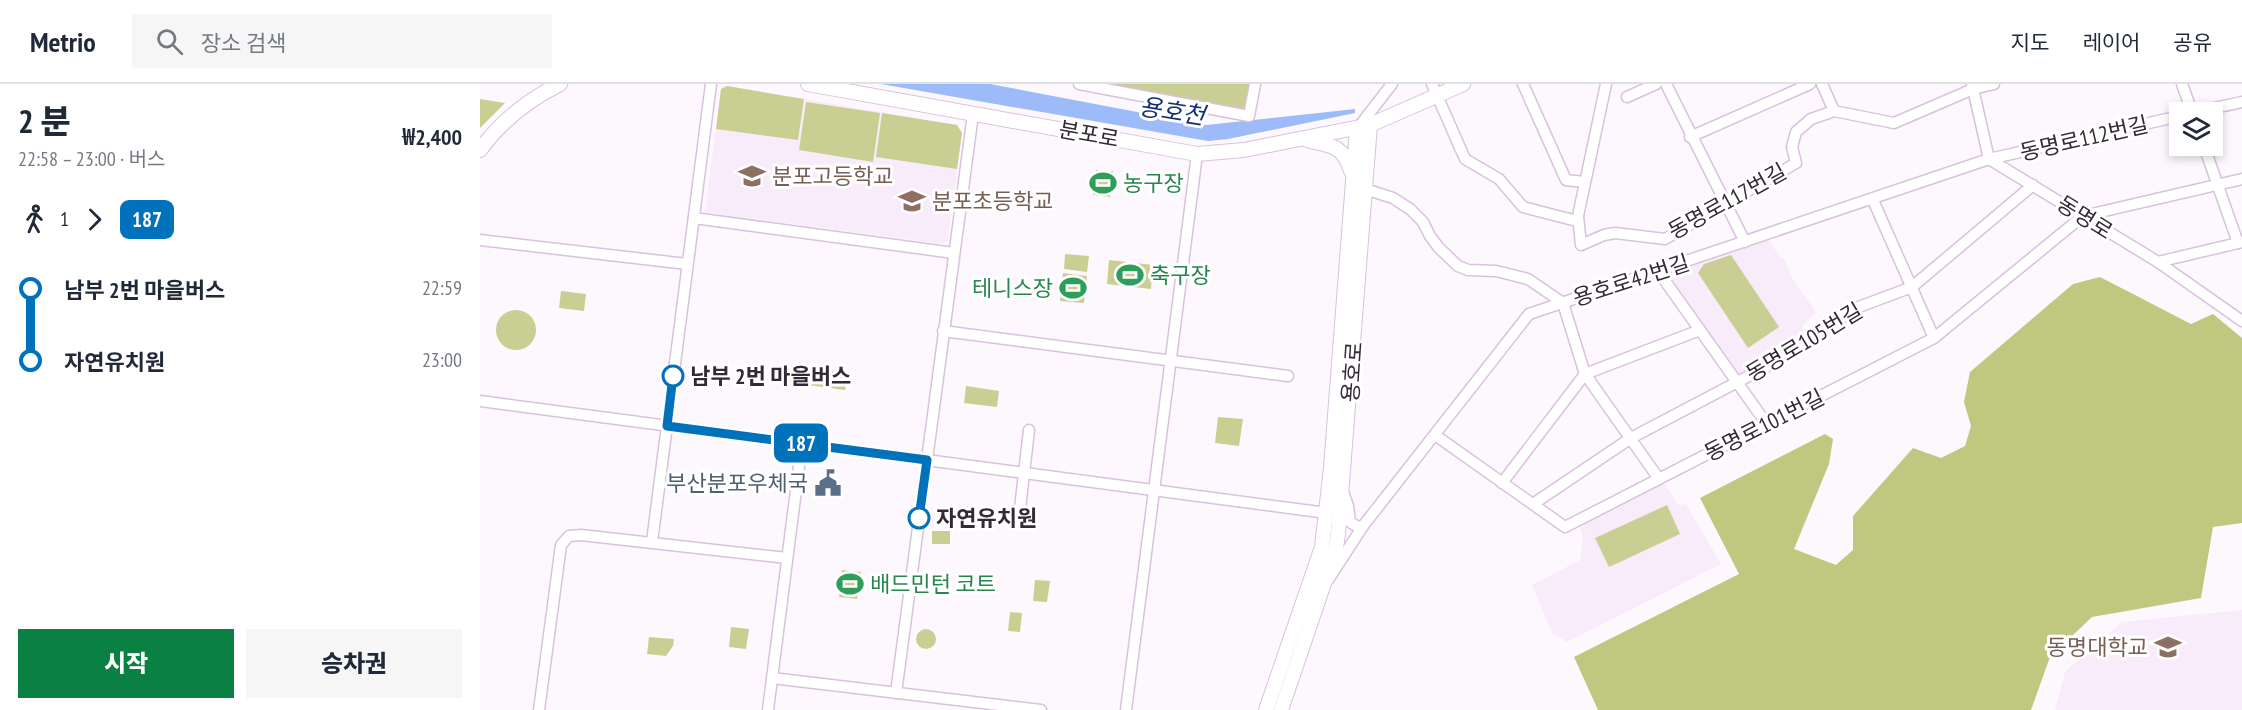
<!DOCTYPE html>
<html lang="ko">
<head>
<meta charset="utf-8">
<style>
	body { margin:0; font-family:"PT Sans Narrow","Noto Sans KR",sans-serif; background:#f6f6f7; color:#1f2937; height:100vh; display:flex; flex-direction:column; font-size:22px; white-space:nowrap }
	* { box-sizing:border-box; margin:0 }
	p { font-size:20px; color:#747a83 }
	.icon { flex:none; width:33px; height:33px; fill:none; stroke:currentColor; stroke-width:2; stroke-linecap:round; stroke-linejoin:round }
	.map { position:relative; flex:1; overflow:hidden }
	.sheet { display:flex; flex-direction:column; background:#fff; width:480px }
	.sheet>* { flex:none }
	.badge { padding:0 12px; border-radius:9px; font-size:21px; line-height:39px }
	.controls { position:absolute; left:1689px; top:18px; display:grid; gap:12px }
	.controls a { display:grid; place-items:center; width:54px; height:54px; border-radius:0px; background:#fff; box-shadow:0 3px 9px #0003; font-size:30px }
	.map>.badge { position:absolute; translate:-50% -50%; box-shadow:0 0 0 3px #fff }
	.legs { display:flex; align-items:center; gap:9px; height:66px; padding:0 18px; font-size:20px }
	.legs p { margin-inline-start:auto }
	.head { display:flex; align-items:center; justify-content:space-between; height:102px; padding:0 18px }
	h1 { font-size:33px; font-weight:800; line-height:45px }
	.cta { display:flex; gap:12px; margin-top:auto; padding:12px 18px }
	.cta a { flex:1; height:69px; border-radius:0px; background:#0b8043; color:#fff; font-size:24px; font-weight:800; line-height:69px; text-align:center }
	.cta a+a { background:#f6f6f7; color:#1f2937 }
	ul { padding:0 18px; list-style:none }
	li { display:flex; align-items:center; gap:21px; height:72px; font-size:22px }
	li i { display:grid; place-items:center; width:9px; height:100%; margin:0 8px; background:currentColor }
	li i::after { content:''; width:15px; height:15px; margin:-8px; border:4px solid; border-radius:50%; background:#fff }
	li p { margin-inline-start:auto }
	li:first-child i { background:linear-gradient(#0000 50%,currentColor 0) }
	li:last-child i { background:linear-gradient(currentColor 50%,#0000 0) }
	header { display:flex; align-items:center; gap:36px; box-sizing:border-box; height:84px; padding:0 30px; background:#fff; border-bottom:2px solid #e0e1e3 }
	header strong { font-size:28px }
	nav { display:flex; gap:33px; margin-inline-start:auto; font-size:21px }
	.search { width:420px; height:54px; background:#f6f6f7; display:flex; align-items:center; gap:15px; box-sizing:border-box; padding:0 21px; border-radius:0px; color:#747a83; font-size:22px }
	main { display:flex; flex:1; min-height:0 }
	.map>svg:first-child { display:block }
</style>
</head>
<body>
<header>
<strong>Metrio</strong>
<div class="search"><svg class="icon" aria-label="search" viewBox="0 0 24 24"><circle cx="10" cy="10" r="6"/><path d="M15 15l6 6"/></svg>장소 검색</div>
<nav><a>지도</a><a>레이어</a><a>공유</a></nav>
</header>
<main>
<section class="sheet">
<div class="head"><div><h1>2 분</h1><p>22:58 – 23:00 · 버스</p></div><b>₩2,400</b></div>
<div class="legs"><svg class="icon" aria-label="walk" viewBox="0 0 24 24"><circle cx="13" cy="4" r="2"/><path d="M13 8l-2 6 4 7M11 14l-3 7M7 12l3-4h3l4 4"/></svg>1<svg class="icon" aria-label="forward" viewBox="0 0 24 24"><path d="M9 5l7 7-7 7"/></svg><b class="badge" style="background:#0072bc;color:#fff">187</b></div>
<ul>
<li><i style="color:#0072bc"></i><b>남부 2번 마을버스</b><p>22:59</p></li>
<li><i style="color:#0072bc"></i><b>자연유치원</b><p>23:00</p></li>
</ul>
<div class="cta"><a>시작</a><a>승차권</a></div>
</section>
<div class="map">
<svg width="1762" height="626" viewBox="0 0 1762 626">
	<rect width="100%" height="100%" fill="#fdf8fe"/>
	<g fill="#f8ecfb">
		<polygon points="247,2 477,41 482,49 468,155 463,160 225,128 241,5"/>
		<polygon points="1288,155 1301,174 1303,173 1313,195 1336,228 1322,242 1328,253 1303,271 1259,294 1189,195 1207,187 1215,178"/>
		<polygon points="1183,398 1198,421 1206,420 1241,480 1087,558 1072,549 1052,501 1100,476 1103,457 1100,441"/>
		<polygon points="1762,526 1762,626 1575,626 1585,588 1642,538"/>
	</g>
	<g fill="#c9cf93">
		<polygon points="624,0 770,0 764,29"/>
		<polygon points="247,2 324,15 318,56 236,45 241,5"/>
		<polygon points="0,15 25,19 0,44"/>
		<polygon points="326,18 400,29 393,78 319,66"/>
		<polygon points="402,29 477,41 482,49 477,85 396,73"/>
		<polygon points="616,86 633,87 630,113 613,111"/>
		<polygon points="585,170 609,172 607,188 584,185"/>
		<polygon points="1251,171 1299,243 1268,264 1218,189 1224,180"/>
		<polygon points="629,176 673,181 671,205 627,200"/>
		<polygon points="583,189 607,192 604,219 580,217"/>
		<polygon points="81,207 106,210 104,227 79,224"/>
		<circle cx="36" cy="246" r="20"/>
		<polygon points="299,284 321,287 319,300 298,297"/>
		<polygon points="330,284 368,289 365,306 328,301"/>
		<polygon points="486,302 519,307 517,323 484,319"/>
		<polygon points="738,333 763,335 759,362 735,359"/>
		<polygon points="1187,421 1200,450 1129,483 1115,454"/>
		<rect x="452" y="447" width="18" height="13"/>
		<polygon points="362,486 381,488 377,515 359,513"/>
		<polygon points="555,496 570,497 567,518 553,517"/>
		<polygon points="530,528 542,529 540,548 528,547"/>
		<polygon points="251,543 269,545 266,565 249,563"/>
		<circle cx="446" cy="555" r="10"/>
		<polygon points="169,553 194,555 193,562 186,572 167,570"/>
	</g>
	<polygon fill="#c0c77f" points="1620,193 1711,240 1733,230 1762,254 1762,439 1733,443 1721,514 1612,533 1570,573 1551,626 1118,626 1094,573 1259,490 1220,414 1345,350 1353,355 1349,380 1314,465 1356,481 1373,466 1373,432 1433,364 1461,374 1485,362 1491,342 1484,318 1490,288 1593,200"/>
	<polygon fill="#9cbbf8" points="401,0 510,0 726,41 875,25 875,29 748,55 728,57"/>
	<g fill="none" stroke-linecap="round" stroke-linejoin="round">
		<defs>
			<g id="minor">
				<polyline points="599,0 769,32 775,0"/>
				<polyline points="952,0 985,75 1019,95 1043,123 1097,137"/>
				<polyline points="1043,0 1086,96 1104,98"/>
				<polyline points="1126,0 1098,132 1101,161 1124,151 1135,149 1185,155 1316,79 1312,63 1316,48 1331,35 1354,27 1414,39 1493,5 1514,0"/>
				<polyline points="1186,0 1265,158"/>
				<polyline points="1342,0 1354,27"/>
				<polyline points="1492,0 1509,75 1678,178 1762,237"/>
				<polyline points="1702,0 1712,28"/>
				<polyline points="1147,13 1176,0"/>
				<polyline points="1716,28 1762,18"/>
				<polyline points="877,45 912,0"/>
				<polyline points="1210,53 1330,0"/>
				<polyline points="1724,62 1758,159"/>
				<polyline points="885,105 913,114 930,125 943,138 950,152 959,164 978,182 988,186 1016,187 1048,195 1083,219 1105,290 1179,395"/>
				<polyline points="1393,116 1454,254"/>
				<polyline points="214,134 474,169"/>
				<polyline points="0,156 207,180"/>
				<polyline points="1678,178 1762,158"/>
				<polyline points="1178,187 1286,339"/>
				<polyline points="463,247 808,292"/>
				<polyline points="0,317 847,429"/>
				<polyline points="955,351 1085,443 1454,254 1603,132 1762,95"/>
				<polyline points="1022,399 1105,290 1220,246"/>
				<polyline points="863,408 868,422 870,438 878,443 883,442"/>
				<polyline points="1053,420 1151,354 1305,273 1376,224 1432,203 1553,101"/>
				<polyline points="539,433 549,346"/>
				<polyline points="172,458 231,0"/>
				<polyline points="848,496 883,442 1049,230 1509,75 1700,32"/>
				<polyline points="292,594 561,626"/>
				<polyline points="416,609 493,30"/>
				<polyline points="59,626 81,461 89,452 101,451 307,474"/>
				<polyline points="288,626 322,359"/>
				<polyline points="646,626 717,70"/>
			</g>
			<g id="major">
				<polyline points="328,0 717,70 764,66 890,41 983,0"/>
				<path d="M827 56C850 62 863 60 871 87"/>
				<path d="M0 66C21 37 48 16 80 0"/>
				<polyline points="786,626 842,463 851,384 877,45"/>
				<polyline points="801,626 856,464 858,450 890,41"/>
			</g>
		</defs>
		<use href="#minor" stroke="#d9c1de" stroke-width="13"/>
		<use href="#major" stroke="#d9c1de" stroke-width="16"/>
		<use href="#minor" stroke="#fff" stroke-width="10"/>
		<use href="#major" stroke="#fff" stroke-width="14"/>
	</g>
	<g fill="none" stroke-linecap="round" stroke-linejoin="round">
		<defs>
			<polyline id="line-1" points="193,292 187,342 447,376 439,434"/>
		</defs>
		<use href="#line-1" stroke="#fff" stroke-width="14"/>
		<use href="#line-1" stroke="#0072bc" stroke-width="9"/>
	</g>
	<defs>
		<symbol id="school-bare" viewBox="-9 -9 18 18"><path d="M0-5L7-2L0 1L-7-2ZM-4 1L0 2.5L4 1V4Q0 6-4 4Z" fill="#8d6e63" stroke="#fff" stroke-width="2.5" paint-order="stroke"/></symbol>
		<symbol id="stadium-bare" viewBox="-9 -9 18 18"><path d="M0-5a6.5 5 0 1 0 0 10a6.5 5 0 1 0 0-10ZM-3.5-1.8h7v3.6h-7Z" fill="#2e9e5b" stroke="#fff" stroke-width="2.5" paint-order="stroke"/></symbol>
		<symbol id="civic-bare" viewBox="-9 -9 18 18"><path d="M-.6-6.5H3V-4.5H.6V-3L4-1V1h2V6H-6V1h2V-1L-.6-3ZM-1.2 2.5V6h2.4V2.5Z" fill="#5c6f8a" stroke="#fff" stroke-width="2.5" paint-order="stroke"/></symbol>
		<symbol id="university-bare" viewBox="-9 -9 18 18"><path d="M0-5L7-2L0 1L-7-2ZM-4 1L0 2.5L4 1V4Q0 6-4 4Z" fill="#8d6e63" stroke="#fff" stroke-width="2.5" paint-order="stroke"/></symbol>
	</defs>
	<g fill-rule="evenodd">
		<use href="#school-bare" x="253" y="73" width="38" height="38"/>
		<use href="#stadium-bare" x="604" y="80" width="38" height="38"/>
		<use href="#school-bare" x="413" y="98" width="38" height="38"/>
		<use href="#stadium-bare" x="631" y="172" width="38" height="38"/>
		<use href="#stadium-bare" x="574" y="185" width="38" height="38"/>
		<use href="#civic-bare" x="329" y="380" width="38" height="38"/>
		<use href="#stadium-bare" x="351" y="481" width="38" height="38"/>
		<use href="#university-bare" x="1669" y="544" width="38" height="38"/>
	</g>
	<g fill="#fff" stroke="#0072bc" stroke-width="3">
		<circle cx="193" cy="292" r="10"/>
		<circle cx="439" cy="434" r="10"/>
	</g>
	<g text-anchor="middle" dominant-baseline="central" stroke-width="6" stroke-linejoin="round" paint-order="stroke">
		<g font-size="22" fill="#342a35" stroke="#fff">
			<text transform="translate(609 50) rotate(10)">분포로</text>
			<text transform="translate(1604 54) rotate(-13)">동명로112번길</text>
			<text transform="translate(1247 117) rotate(-29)">동명로117번길</text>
			<text transform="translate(1605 133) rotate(32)">동명로</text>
			<text transform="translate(1151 196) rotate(-18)">용호로42번길</text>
			<text transform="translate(1324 258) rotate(-31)">동명로105번길</text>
			<text transform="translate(872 288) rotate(-86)">용호로</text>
			<text transform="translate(1284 341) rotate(-27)">동명로101번길</text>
		</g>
		<g font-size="22" fill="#785e54" stroke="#fff" text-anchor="start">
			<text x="292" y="92">분포고등학교</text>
			<text x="452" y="117">분포초등학교</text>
			<text x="1668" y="563" text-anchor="end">동명대학교</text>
		</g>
		<g font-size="22" fill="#27864d" stroke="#fff" text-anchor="start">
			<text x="643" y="99">농구장</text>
			<text x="670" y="191">축구장</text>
			<text x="573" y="204" text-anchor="end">테니스장</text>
			<text x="390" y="500">배드민턴 코트</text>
		</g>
		<g font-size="22" font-weight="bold" fill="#342a35" stroke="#fff" text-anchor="start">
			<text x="210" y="292">남부 2번 마을버스</text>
			<text x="456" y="434">자연유치원</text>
		</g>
		<g font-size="22" fill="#4e5e75" stroke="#fff" text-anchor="end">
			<text x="328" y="399">부산분포우체국</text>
		</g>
		<g font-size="24" font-style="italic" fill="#133076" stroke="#fff">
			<text transform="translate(692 27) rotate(9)">용호천</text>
		</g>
	</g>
</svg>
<div class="controls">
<a><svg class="icon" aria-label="layers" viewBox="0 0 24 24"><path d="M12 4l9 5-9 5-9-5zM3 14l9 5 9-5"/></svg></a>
</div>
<b class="badge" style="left:321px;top:359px;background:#0072bc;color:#fff">187</b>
</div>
</main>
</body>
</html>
